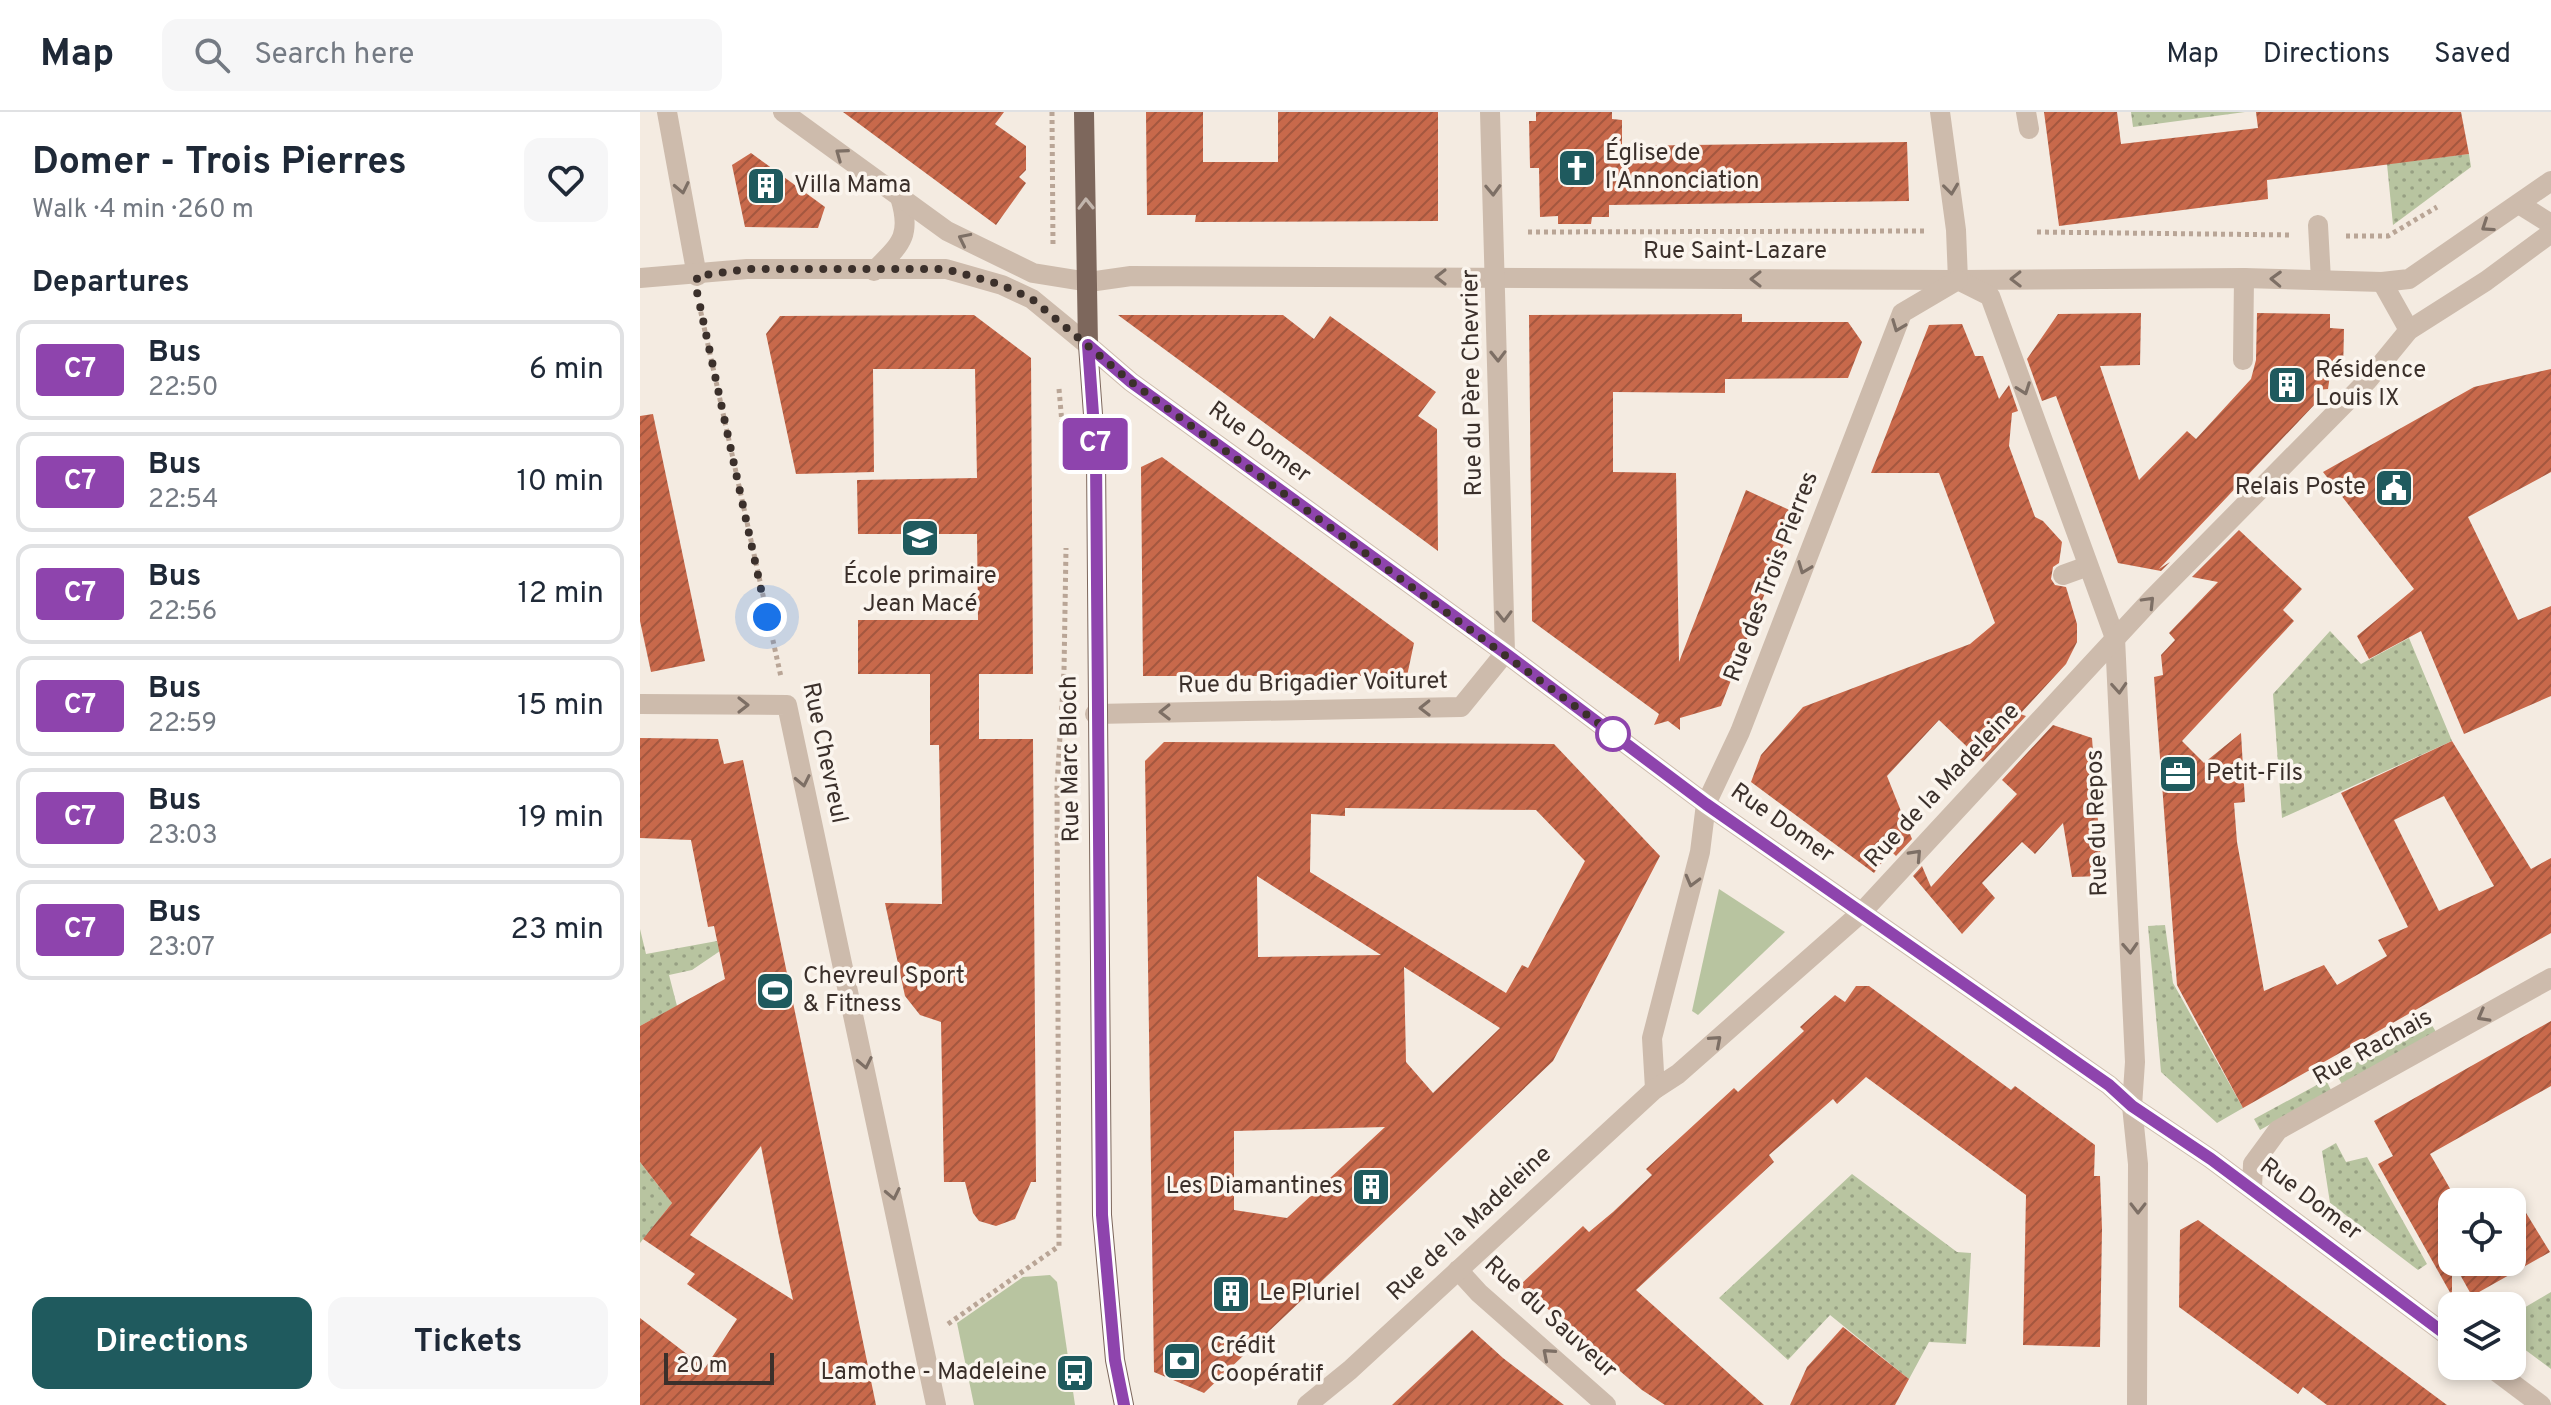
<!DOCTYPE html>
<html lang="en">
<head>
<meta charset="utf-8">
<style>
	body { margin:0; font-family:Overpass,sans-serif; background:#f6f6f7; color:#1f2937; height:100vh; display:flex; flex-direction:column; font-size:30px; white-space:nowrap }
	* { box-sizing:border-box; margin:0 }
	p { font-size:26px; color:#747a83 }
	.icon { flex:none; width:44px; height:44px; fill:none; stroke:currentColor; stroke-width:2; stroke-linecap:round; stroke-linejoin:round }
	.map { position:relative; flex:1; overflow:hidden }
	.drawer { display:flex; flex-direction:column; background:#fff; width:640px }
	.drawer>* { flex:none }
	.badge { padding:0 16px; border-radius:6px; font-size:28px; line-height:52px }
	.buttons { position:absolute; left:1798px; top:1076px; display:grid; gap:16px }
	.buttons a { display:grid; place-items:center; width:88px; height:88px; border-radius:16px; background:#fff; box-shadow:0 4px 12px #0003; font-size:40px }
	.scale { position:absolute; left:24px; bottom:20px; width:110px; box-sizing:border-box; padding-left:8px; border:4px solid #3b302b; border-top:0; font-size:22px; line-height:28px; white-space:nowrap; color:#3b302b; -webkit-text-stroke:6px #fbf5ee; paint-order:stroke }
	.you { position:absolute; width:40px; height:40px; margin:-20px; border:6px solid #fff; border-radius:50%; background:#1a73e8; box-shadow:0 0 0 12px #1a73e833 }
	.map>.badge { position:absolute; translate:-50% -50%; box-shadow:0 0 0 4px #fff }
	h2 { padding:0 32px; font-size:30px; line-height:72px }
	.round { display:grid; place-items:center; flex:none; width:84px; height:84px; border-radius:16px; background:#f6f6f7 }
	.headline { display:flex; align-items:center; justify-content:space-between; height:136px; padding:0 32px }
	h1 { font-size:38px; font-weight:700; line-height:60px }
	.primary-button { display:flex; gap:16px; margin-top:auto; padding:16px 32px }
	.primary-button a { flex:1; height:92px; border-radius:16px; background:#1f5a5e; color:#fff; font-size:32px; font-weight:700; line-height:92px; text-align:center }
	.primary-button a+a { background:#f6f6f7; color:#1f2937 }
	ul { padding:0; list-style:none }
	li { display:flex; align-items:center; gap:24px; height:100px; margin:0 16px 12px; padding:0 16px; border:4px solid #e0e1e3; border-radius:16px }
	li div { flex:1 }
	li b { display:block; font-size:30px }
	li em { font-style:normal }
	li .badge { min-width:88px; font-weight:700; text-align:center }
	header { display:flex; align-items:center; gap:48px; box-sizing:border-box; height:112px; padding:0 40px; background:#fff; border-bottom:2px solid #e0e1e3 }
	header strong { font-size:38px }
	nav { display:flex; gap:44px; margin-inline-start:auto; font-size:28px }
	.search { width:560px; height:72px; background:#f6f6f7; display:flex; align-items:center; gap:20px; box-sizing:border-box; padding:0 28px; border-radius:16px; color:#747a83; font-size:30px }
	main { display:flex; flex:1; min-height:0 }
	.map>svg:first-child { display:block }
</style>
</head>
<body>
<header>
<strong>Map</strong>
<div class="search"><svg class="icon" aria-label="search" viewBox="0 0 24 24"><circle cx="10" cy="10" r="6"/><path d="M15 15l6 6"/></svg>Search here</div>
<nav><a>Map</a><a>Directions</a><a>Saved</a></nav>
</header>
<main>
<section class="drawer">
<div class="headline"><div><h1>Domer - Trois Pierres</h1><p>Walk · 4 min · 260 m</p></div><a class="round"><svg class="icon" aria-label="heart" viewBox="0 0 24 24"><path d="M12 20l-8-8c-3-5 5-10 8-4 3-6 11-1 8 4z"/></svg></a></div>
<h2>Departures</h2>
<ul>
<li><span class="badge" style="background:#8e44ad;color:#fff">C7</span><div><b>Bus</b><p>22:50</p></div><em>6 min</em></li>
<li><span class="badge" style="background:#8e44ad;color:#fff">C7</span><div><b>Bus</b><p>22:54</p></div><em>10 min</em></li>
<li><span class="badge" style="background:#8e44ad;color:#fff">C7</span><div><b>Bus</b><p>22:56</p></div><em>12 min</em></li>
<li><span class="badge" style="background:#8e44ad;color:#fff">C7</span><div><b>Bus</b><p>22:59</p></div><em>15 min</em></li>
<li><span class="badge" style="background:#8e44ad;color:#fff">C7</span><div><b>Bus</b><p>23:03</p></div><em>19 min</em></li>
<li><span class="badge" style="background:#8e44ad;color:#fff">C7</span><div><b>Bus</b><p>23:07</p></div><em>23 min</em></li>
</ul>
<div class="primary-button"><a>Directions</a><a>Tickets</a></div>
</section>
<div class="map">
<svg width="1911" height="1293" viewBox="0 0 1911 1293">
	<defs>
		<pattern id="garden-dots" width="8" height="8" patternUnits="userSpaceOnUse" patternTransform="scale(2)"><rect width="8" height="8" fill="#b8c4a0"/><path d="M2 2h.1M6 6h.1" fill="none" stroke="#97a083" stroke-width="1.8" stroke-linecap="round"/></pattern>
		<pattern id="building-hatch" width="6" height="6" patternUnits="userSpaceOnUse" patternTransform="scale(2)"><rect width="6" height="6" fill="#c8694b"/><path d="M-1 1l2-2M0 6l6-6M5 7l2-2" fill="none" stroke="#a4573f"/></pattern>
	</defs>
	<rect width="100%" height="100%" fill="#f4ebe1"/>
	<g fill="#b8c4a0">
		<polygon points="1079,777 1145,820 1058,903 1052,899"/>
		<polygon points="410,1163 417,1170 435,1293 334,1293 317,1211 383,1165"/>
	</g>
	<g fill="url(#garden-dots)">
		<polygon points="1491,0 1605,0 1493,15"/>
		<polygon points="1829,42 1831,55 1753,113 1747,52"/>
		<polygon points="1690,519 1721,552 1769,526 1812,629 1642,706 1633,582"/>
		<polygon points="1525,813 1533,871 1603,996 1577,1011 1521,960 1508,814"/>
		<polygon points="0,817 6,842 77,829 80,839 52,858 29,863 37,894 0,914"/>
		<polygon points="1790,910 1796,920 1702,972 1696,962"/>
		<polygon points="1686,968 1691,978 1620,1018 1614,1007"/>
		<polygon points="1696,1031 1706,1050 1727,1045 1787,1152 1778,1158 1690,1091 1682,1039"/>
		<polygon points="0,1050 32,1091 0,1131"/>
		<polygon points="1212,1062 1317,1140 1331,1141 1326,1232 1289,1230 1269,1267 1190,1203 1148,1248 1079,1186"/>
		<polygon points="1911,1180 1911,1257 1872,1228 1872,1203"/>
	</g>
	<g fill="url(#building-hatch)" fill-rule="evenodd">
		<polygon points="203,0 364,0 355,12 386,34 386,58 379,65 386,71 356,113"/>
		<polygon points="506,0 563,0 563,50 638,50 638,0 798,0 798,109 555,110 556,103 507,103"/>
		<polygon points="896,0 972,0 972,7 982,8 982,34 1267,30 1269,89 969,93 969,105 952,105 951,112 918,112 918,104 900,105 899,56 890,56 889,9 896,9"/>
		<polygon points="1404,0 1477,0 1481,32 1618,16 1616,0 1821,0 1829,42 1627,68 1628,87 1419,114"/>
		<polygon points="111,41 185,95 178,116 105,115 92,53"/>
		<polygon points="1501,201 1500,253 1460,254 1499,368 1547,319 1556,327 1611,267 1616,248 1617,201 1690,202 1690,216 1704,217 1703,261 1690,263 1688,277 1677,278 1676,291 1519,457 1530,450 1521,459 1478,451 1416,284 1402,289 1387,247 1418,202"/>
		<polygon points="1102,202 1102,210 1208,210 1222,230 1208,266 1085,267 1085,281 973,280 973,360 1036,361 1039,550 1106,378 1156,401 1081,594 1040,606 1040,618 1028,609 1014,613 1019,602 892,509 889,203"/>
		<polygon points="334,203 391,246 393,562 339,562 339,627 393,627 396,1070 391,1070 375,1107 356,1114 339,1109 333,1101 325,1070 304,1070 301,910 280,903 265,884 245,791 302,792 299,633 290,633 290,562 218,562 218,508 338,508 337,422 218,422 217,368 337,366 335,257 233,257 234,360 156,362 126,222 140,204"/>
		<polygon points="478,203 643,203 674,227 690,204 796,280 778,304 797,317 798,439"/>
		<polygon points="1322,212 1335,244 1343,244 1359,287 1369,273 1378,299 1372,301 1369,334 1395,405 1403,409 1422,430 1419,451 1413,455 1411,467 1415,473 1426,475 1437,512 1437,530 1426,552 1380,602 1386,604 1343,650 1299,608 1247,664 1272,727 1256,744 1251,739 1234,761 1111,670 1121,643 1163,595 1330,532 1355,511 1299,361 1231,361 1289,213"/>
		<polygon points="1911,257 1911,360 1828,405 1878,508 1911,494 1911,584 1824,622 1781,519 1729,547 1717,524 1774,477 1683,360 1834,275"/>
		<polygon points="13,302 65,549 11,560 0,509 0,304"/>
		<polygon points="522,345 774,531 767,564 503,564 501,355"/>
		<path d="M1599 418 1662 477 1643 498 1654 509 1542 629 1564 651 1601 621 1605 690 1594 691 1597 730 1624 879 1684 853 1697 873 1747 844 1738 828 1768 815 1701 681 1812 629 1891 757 1911 746V821L1603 996 1537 873 1514 565 1523 563 1521 543 1535 528 1529 521 1578 470 1552 465ZM1804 684 1854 774 1799 799 1754 708Z"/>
		<polygon points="1413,613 1452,626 1462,764 1432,765 1423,711 1395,742 1382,730 1342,771 1355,786 1322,822 1273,764 1282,754 1291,775 1340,722 1377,682 1362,668"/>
		<path d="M0 626 78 627 84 652 103 648 236 1293H0V1206L65 1256 97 1207 47 1172 55 1162 3 1127 32 1091 0 1050V914L85 867 74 814 68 815 51 728 0 726ZM121 1034 139 1124 153 1188 50 1123Z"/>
		<path d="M524 630 914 632 1020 744 913 949 564 1281 514 1260 505 649ZM705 696 896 698 945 749 888 856 882 853 866 881 670 760 671 702 705 704ZM617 764 741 843 618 845ZM764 855 860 916 793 981 766 950ZM745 1015 647 1106 594 1098V1019Z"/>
		<polygon points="1216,874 1229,874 1371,978 1375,974 1455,1033 1454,1064 1460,1064 1462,1117 1460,1235 1383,1233 1386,1083 1226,965 1197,992 1193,987 1129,1043 1134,1050 996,1178 1124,1293 1025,1293 1002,1278 880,1173 943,1114 949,1120 973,1100 1012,1063 1006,1057 1094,976 1098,980 1164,919 1160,915 1195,883 1205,890"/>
		<polygon points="1911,909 1911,974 1790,1042 1812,1080 1812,1184 1738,1052 1753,1044 1734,1009"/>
		<polygon points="1872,1078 1910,1140 1832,1184 1813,1150 1872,1150"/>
		<polygon points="1558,1108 1807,1293 1687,1293 1663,1275 1658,1282 1539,1195 1540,1118"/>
		<polygon points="1203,1215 1269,1267 1255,1293 1150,1293 1167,1255"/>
		<polygon points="832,1218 863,1246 924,1293 752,1293"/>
	</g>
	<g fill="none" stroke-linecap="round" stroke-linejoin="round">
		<g stroke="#b9a596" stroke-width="5" stroke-dasharray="4 4" stroke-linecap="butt">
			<polyline points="412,0 413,135"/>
			<polyline points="888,120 1287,119"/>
			<polyline points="1397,120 1652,123"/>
			<polyline points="1706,124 1748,124 1797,95"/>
			<polyline points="59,192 141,565"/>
			<polyline points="419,277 424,334"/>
			<polyline points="308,1212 419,1134 417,673 424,559 426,436"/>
		</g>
		<g stroke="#cdbbac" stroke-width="20">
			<polyline points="1386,0 1389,17"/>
			<polyline points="1678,113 1681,168"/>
			<polyline points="1603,248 1604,166"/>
			<polyline points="1423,463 1448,454"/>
		</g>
		<g stroke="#cdbbac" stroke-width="20">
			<polyline points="27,0 57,164"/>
			<polyline points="1300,0 1316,118 1318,168"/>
			<polyline points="1879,92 1911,112"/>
			<path d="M234 159C261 132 272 124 260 85"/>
			<polyline points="0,166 107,157 306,157 362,173 392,187 448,233"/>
			<polyline points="449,170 491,164 1318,168 1604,166 1742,170 1769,167 1911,69"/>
			<polyline points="1322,170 1350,184 1475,526 1495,950 1492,994 1498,1052 1497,1293"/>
			<polyline points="1742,170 1769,218"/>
			<polyline points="0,592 147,593 296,1293"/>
			<polyline points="455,602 821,595 865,541 850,0"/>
			<polyline points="1015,977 1012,926 1060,740 1066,692 1100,620 1262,201 1318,168"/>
			<polyline points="1612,1077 1613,1052 1638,1018 1911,866"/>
			<polyline points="818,1158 839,1181 966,1293"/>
			<polyline points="667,1293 710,1258 1015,977 1038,962 1222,800 1511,488 1728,268 1769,218 1846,169 1911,121"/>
		</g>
		<g stroke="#cdbbac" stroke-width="20">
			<polyline points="143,0 307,119 393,161 449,170"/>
			<polyline points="448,233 491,270 865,541 1066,692 1469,973 1492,994 1571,1047 1812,1227"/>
			<polyline points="1849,1254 1901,1293"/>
		</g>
		<polyline stroke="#7d675c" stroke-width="20" points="444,0 448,233 456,344 462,1103 475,1248 484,1293"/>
	</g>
	<defs><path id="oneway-chevron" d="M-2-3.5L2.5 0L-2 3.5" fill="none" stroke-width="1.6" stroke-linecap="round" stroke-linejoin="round" transform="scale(2)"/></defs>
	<g stroke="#7d6f65">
		<use href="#oneway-chevron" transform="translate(201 42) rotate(-144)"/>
		<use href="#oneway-chevron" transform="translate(42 76) rotate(78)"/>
		<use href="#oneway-chevron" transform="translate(1311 77) rotate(83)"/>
		<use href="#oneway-chevron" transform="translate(853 78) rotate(88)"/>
		<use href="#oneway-chevron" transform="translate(1847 114) rotate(146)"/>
		<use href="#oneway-chevron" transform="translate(324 127) rotate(-154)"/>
		<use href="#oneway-chevron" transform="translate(801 165) rotate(-180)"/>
		<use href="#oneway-chevron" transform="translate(1116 167) rotate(-180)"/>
		<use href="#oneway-chevron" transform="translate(1376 167) rotate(179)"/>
		<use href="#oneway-chevron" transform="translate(1636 167) rotate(-178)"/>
		<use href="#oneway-chevron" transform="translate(1258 214) rotate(111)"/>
		<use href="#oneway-chevron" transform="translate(858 244) rotate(89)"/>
		<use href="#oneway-chevron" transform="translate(1384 277) rotate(70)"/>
		<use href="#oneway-chevron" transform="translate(1164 456) rotate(111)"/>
		<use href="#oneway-chevron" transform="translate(1509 490) rotate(-46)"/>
		<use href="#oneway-chevron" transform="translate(864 504) rotate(89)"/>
		<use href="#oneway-chevron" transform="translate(1479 576) rotate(86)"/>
		<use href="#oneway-chevron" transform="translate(103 593)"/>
		<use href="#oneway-chevron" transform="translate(785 596) rotate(179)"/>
		<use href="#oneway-chevron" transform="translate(525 600) rotate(179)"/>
		<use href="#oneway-chevron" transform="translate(163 669) rotate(78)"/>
		<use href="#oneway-chevron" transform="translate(1276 743) rotate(-47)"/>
		<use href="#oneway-chevron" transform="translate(1052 769) rotate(105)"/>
		<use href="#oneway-chevron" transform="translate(1490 836) rotate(87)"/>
		<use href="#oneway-chevron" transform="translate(1843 904) rotate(151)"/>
		<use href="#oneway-chevron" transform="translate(1076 929) rotate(-41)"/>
		<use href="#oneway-chevron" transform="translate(225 951) rotate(78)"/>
		<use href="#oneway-chevron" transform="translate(253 1082) rotate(78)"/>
		<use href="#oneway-chevron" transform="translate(1498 1096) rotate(90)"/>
		<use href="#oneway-chevron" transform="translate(908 1242) rotate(-139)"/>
	</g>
	<use stroke="#c2b5ac" href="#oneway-chevron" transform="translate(446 92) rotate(-91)"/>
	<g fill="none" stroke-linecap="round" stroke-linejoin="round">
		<defs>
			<polyline id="line" points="484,1293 475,1248 462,1103 456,344 448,233 491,270 865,541 1066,692 1469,973 1492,994 1571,1047 1812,1227"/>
		</defs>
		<use href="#line" stroke="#fff" stroke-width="18"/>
		<use href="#line" stroke="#8e44ad" stroke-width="12"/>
		<polyline stroke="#3b302b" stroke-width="8" stroke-dasharray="0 14.4" points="127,505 57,180 57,164 107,157 306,157 362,173 392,187 491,270 973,622"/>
	</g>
	<defs>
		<symbol id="church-square" viewBox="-11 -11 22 22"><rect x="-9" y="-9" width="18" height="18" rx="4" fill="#1f5a5e" stroke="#fbf5ee"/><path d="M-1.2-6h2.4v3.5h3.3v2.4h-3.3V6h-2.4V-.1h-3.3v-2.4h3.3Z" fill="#fff"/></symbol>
		<symbol id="building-square" viewBox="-11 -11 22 22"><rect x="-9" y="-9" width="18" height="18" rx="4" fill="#1f5a5e" stroke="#fbf5ee"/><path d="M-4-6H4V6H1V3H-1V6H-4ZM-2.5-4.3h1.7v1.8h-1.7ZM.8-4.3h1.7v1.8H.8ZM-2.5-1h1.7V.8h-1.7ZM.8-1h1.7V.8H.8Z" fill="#fff"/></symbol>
		<symbol id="civic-square" viewBox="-11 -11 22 22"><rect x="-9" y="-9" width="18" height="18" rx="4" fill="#1f5a5e" stroke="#fbf5ee"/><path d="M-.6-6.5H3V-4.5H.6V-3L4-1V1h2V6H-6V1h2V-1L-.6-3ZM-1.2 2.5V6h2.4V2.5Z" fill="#fff"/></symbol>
		<symbol id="school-square" viewBox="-11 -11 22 22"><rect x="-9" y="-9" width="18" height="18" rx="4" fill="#1f5a5e" stroke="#fbf5ee"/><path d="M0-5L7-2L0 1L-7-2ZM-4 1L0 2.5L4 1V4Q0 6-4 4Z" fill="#fff"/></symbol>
		<symbol id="office-square" viewBox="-11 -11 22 22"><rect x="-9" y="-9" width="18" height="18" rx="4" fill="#1f5a5e" stroke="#fbf5ee"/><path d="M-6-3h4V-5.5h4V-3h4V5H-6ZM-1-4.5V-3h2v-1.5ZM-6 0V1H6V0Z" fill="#fff"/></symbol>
		<symbol id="stadium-square" viewBox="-11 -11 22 22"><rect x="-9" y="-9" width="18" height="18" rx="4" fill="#1f5a5e" stroke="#fbf5ee"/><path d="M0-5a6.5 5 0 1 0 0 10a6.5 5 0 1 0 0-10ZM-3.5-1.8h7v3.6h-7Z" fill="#fff"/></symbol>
		<symbol id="bank-square" viewBox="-11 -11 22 22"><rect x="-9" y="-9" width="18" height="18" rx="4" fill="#1f5a5e" stroke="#fbf5ee"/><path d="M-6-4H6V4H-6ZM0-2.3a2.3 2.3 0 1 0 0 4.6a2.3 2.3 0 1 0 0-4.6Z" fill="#fff"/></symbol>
		<symbol id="bus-square" viewBox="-11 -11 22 22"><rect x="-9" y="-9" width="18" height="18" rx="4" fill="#1f5a5e" stroke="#fbf5ee"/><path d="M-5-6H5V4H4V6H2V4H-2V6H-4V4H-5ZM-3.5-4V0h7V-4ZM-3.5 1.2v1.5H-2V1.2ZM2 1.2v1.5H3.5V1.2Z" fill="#fff"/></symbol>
	</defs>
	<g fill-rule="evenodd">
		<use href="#church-square" x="915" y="34" width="44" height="44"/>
		<use href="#building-square" x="104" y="52" width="44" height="44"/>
		<use href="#building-square" x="1625" y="251" width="44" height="44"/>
		<use href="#civic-square" x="1732" y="354" width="44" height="44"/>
		<use href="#school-square" x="258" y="404" width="44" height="44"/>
		<use href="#office-square" x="1516" y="640" width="44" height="44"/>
		<use href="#stadium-square" x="113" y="857" width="44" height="44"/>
		<use href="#building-square" x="709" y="1053" width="44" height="44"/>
		<use href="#building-square" x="569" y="1160" width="44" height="44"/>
		<use href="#bank-square" x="520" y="1227" width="44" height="44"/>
		<use href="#bus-square" x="413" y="1239" width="44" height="44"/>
	</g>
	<circle fill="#fff" stroke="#8e44ad" stroke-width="4" cx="973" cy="622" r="16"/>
	<g text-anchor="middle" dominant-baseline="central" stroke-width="7" stroke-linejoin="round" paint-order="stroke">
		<g font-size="24" fill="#3b302b" stroke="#fbf5ee" text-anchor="start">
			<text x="965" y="42">Église de<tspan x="965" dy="28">l'Annonciation</tspan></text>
			<text x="154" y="74">Villa Mama</text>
			<text x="1675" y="259">Résidence<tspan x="1675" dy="28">Louis IX</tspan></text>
			<text x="1726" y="376" text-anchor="end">Relais Poste</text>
			<text x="280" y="465" text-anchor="middle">École primaire<tspan x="280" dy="28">Jean Macé</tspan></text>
			<text x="1566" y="662">Petit-Fils</text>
			<text x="163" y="865">Chevreul Sport<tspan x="163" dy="28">&amp; Fitness</tspan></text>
			<text x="703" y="1075" text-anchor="end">Les Diamantines</text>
			<text x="619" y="1182">Le Pluriel</text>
			<text x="570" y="1235">Crédit<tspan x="570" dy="28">Coopératif</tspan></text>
			<text x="407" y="1261" text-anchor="end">Lamothe - Madeleine</text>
		</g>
		<g font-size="24" fill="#3b302b" stroke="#fbf5ee">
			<text x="1095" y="140">Rue Saint-Lazare</text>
			<text transform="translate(833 271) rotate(-91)">Rue du Père Chevrier</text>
			<text transform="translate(619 331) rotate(36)">Rue Domer</text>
			<text transform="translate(1132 465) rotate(-69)">Rue des Trois Pierres</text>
			<text transform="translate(673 572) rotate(-1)">Rue du Brigadier Voituret</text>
			<text transform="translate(184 641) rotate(78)">Rue Chevreul</text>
			<text transform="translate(431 647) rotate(-91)">Rue Marc Bloch</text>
			<text transform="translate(1303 674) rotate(-47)">Rue de la Madeleine</text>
			<text transform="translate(1458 711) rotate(-92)">Rue du Repos</text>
			<text transform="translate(1142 712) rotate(35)">Rue Domer</text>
			<text transform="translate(1733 936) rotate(-29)">Rue Rachais</text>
			<text transform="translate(1670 1088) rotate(37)">Rue Domer</text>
			<text transform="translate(830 1112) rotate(-43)">Rue de la Madeleine</text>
			<text transform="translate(910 1206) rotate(42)">Rue du Sauveur</text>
		</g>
	</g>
</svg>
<div class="buttons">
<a><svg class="icon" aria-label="locate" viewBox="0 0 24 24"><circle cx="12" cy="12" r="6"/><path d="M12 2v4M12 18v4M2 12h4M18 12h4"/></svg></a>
<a><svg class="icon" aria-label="layers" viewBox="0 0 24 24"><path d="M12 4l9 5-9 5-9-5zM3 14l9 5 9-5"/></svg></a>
</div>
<div class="scale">20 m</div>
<div class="you" style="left:127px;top:505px"></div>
<b class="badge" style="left:455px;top:332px;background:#8e44ad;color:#fff">C7</b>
</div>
</main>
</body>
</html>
